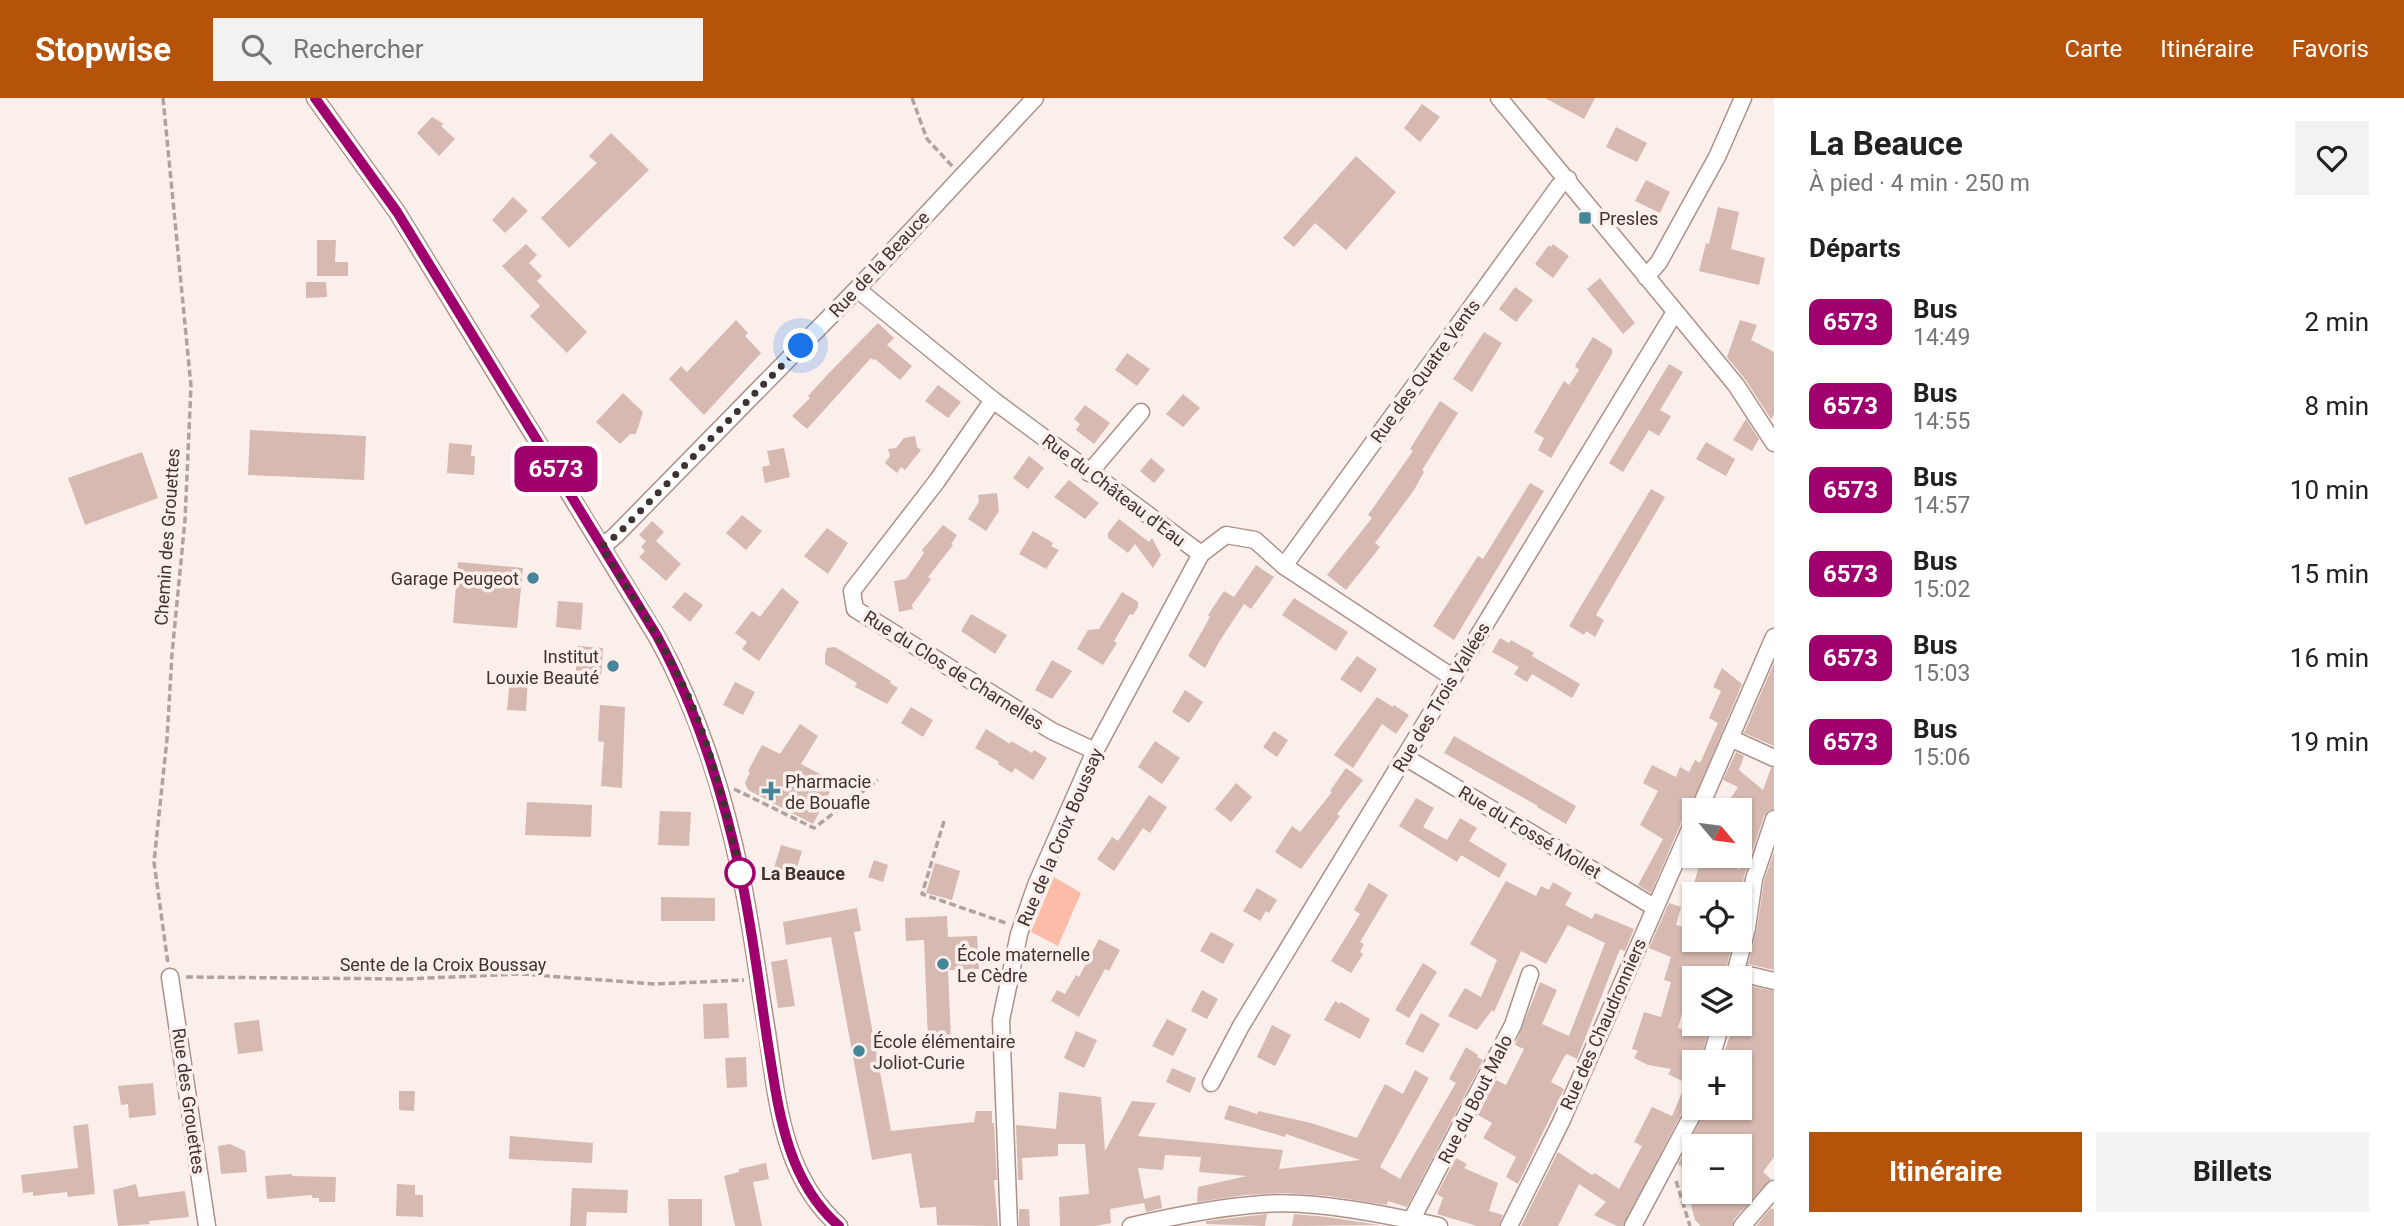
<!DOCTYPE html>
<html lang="fr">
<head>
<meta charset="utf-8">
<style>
	body { margin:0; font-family:Roboto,sans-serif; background:#f2f2f2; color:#222; height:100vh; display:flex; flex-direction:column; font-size:26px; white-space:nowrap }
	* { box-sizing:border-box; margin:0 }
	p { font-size:23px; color:#767676 }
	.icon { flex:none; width:38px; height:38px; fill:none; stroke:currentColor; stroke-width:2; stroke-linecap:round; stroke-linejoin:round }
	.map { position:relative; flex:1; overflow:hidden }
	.details { display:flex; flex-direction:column; background:#fff; width:630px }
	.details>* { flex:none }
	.badge { padding:0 14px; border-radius:10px; font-size:24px; line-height:46px }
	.needle { width:46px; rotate:119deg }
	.fabs { position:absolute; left:1682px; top:700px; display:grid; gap:14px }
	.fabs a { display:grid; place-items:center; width:70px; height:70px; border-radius:0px; background:#fff; box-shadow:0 2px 5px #0004; font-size:35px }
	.you { position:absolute; width:35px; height:35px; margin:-18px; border:5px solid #fff; border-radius:50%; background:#1a73e8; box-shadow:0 0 0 10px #1a73e833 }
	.map>.badge { position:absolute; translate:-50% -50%; box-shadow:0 0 0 4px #fff }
	h2 { padding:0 35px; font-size:26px; line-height:63px }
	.round { display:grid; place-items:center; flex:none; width:74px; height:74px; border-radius:0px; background:#f2f2f2 }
	.summary { display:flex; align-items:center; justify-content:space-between; height:119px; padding:0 35px }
	h1 { font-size:33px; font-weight:700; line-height:52px }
	.button { display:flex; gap:14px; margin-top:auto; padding:14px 35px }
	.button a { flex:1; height:80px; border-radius:0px; background:#b45309; color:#fff; font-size:28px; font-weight:700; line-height:80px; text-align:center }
	.button a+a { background:#f2f2f2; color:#222 }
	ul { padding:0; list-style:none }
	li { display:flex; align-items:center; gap:21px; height:84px; padding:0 35px }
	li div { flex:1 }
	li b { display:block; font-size:26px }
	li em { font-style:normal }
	li .badge { min-width:77px; font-weight:700; text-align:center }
	header { display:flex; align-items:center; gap:42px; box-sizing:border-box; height:98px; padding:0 35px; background:#b45309; color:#fff }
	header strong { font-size:33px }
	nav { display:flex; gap:38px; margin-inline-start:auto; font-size:24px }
	.search { width:490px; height:63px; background:#f2f2f2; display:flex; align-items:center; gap:18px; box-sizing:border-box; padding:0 24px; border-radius:0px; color:#767676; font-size:26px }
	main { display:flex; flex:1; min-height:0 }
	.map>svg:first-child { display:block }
</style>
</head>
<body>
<header>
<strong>Stopwise</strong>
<div class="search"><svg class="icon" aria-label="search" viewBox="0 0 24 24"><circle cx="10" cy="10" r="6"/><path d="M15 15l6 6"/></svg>Rechercher</div>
<nav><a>Carte</a><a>Itinéraire</a><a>Favoris</a></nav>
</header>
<main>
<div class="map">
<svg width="1774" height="1128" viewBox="0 0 1774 1128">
	<rect width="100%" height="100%" fill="#fbefeb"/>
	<polygon fill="#fdbca8" points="1054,779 1081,795 1058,848 1031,834"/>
	<g fill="#d6b9b0" fill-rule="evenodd">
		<polygon points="1545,0 1595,0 1584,21"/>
		<polygon points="1422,6 1440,19 1420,44 1404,30"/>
		<polygon points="432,19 444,26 441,28 455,41 439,58 417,35"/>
		<polygon points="1616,29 1647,45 1637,64 1606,49"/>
		<polygon points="611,35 649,72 569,150 541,120 597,65 589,58"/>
		<polygon points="1356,58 1396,94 1346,152 1315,125 1294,149 1283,140"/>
		<polygon points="1646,82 1670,94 1660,115 1635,103"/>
		<polygon points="513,99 528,113 505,135 492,122"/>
		<polygon points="1718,109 1739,114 1731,151 1765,160 1759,187 1699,173 1706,145 1709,146"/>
		<polygon points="317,142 336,142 335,164 348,164 348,178 317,178"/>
		<polygon points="526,146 537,157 529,165 542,178 537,183 587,234 567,255 530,218 540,208 502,168"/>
		<polygon points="1553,146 1569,158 1553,180 1535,166 1549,147 1551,149"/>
		<polygon points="1600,180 1635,225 1623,236 1587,191"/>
		<polygon points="306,184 326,184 327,199 306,200"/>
		<polygon points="1515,189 1533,202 1516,224 1499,211"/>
		<polygon points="736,222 748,235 745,238 761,255 704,317 669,281 681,268 687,274"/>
		<polygon points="1740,222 1757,227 1751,242 1774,254 1774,317 1771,321 1745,281 1727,259"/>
		<polygon points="878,225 894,240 887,247 912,268 900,282 875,261 873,262 871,260 807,331 792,318 810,300 808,298 829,275"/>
		<polygon points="1484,234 1502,245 1472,294 1453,281"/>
		<polygon points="1593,239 1612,251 1612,256 1551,360 1538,352 1544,340 1534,334 1564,283 1569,287 1579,272 1575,268"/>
		<polygon points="1127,255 1150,271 1137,288 1115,272"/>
		<polygon points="1669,266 1683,274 1660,312 1671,318 1659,338 1649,332 1623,374 1609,365"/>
		<polygon points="938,287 961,304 948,320 925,303"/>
		<polygon points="623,295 643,314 636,336 630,336 620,346 596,324"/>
		<polygon points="1183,296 1200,310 1183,329 1166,316"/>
		<polygon points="1440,303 1458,315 1422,372 1424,374 1414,392 1375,445 1380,449 1346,492 1327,477 1372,420 1368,417 1413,353 1410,351"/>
		<polygon points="1085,307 1110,325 1094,346 1076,332 1080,326 1074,321"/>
		<polygon points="1746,321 1759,341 1752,353 1733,342"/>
		<polygon points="250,332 366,338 364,382 248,377"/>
		<polygon points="915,338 917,349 921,352 905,372 901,369 897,375 885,365 890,358 888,351 896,350 904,340"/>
		<polygon points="1706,344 1735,361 1726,378 1696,361"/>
		<polygon points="449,345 472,347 471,358 475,358 474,377 447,375"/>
		<polygon points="784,350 790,379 765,385 762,369 770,367 767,353"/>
		<polygon points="142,354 158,400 85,427 68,380"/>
		<polygon points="1029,358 1044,370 1028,391 1013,380"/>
		<polygon points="1151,360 1165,372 1154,385 1140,373"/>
		<polygon points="1069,382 1099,405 1085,421 1054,399"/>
		<polygon points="1530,385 1544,393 1454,542 1433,528 1478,458 1483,461"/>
		<polygon points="1651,391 1665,399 1596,517 1604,522 1595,539 1586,533 1584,537 1569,528"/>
		<polygon points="997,395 999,413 986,433 968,421 979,404 978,397"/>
		<polygon points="742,417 762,433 746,452 726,435"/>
		<polygon points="1119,421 1149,444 1152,440 1161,457 1153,470 1135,446 1128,455 1108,440 1108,435"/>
		<polygon points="652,423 664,434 656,443 681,466 666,483 639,459 645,453 641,449 646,443 639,437"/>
		<polygon points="943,427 957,437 951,446 953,447 928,479 931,481 912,507 913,511 899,514 894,483 906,481 924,455 922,452"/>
		<polygon points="827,430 848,445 828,476 804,458"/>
		<polygon points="1033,433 1053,445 1051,448 1059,452 1046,471 1019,456"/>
		<polygon points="458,464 523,470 517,530 453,525"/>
		<polygon points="1256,467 1274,479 1251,511 1244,506 1219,544 1205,570 1188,558 1210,519 1208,517 1224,493 1234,499"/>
		<polygon points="782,490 799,504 759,563 742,551 747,544 735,535 752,513 760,519"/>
		<polygon points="685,494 703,507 690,524 672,509"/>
		<polygon points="1122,494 1138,504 1138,509 1133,517 1130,516 1114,543 1117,545 1103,567 1077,551 1088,532 1099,531"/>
		<polygon points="1294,500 1348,534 1336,553 1282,517"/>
		<polygon points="558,503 583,505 581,532 556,529"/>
		<polygon points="971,516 1007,537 995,556 961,533"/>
		<polygon points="1500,540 1509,545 1511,542 1534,555 1532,558 1580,586 1572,600 1532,576 1527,584 1514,576 1519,569 1492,554"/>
		<polygon points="578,548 603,550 601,582 575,580"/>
		<polygon points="835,549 891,583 890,585 898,590 887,606 855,589 857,585 825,566 825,556 827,550"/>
		<polygon points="1357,558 1377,571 1361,595 1340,581"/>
		<polygon points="1052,562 1072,573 1052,601 1035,592"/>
		<polygon points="1774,565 1774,648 1744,635"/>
		<polygon points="1722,570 1742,586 1689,713 1684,718 1651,795 1638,787 1663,741 1640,727 1658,693 1643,685 1652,667 1676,679 1680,669 1689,674 1695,662 1700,665 1718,625 1709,620 1721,593 1713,589"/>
		<polygon points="510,580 528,581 526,613 507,612"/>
		<polygon points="735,584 755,594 743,617 723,607"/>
		<polygon points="1185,592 1203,604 1189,625 1172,614"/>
		<polygon points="1377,599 1393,609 1394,607 1409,617 1396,636 1382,626 1353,670 1334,657"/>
		<polygon points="600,607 625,609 622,690 601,688 604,644 598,643"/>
		<polygon points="911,609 933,622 923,639 901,625"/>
		<polygon points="800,626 818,638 801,666 835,684 813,726 748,692 745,685 750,674 748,673 762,647 780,656"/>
		<polygon points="986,631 1010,646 1011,643 1032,655 1034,652 1047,660 1033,682 1015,670 1012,675 998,666 999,664 975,650"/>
		<polygon points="1274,633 1288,642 1277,659 1263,649"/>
		<polygon points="1454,638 1576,708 1566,726 1537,709 1538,708 1444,655"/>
		<polygon points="1155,643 1180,660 1162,686 1138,669"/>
		<polygon points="1736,654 1744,658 1739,672 1763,692 1771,670 1774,670 1774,711 1768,713 1764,718 1744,778 1740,808 1740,796 1691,796 1702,758 1717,758 1740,772 1740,712 1723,712 1738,689 1723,682"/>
		<polygon points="1346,670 1363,682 1337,716 1340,718 1301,771 1275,754 1292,728 1300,734 1332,694 1330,693"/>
		<polygon points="1236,685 1252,699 1231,724 1215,711"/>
		<polygon points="1149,697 1167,709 1150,735 1143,730 1114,773 1097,761 1112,739 1118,743"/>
		<polygon points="1416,700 1434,710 1423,729 1447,742 1460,720 1477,730 1469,743 1507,766 1499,780 1461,757 1457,764 1399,728"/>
		<polygon points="527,704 592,707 591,739 525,737"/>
		<polygon points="660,713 691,714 689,748 658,747"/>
		<polygon points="781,747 802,753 795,776 774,770"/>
		<polygon points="1774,754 1774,872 1748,866 1757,831 1764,783"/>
		<polygon points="874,762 888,767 883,784 868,779"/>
		<polygon points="935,765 960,773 952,802 926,795"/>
		<polygon points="1506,783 1536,798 1541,788 1549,792 1553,784 1572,795 1565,807 1592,821 1595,815 1634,831 1625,853 1620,851 1577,961 1567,956 1564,959 1551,984 1564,991 1518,1086 1506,1079 1516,1059 1483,1040 1492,1025 1478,1017 1496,982 1506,987 1524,951 1515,947 1540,884 1557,892 1542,926 1569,938 1605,845 1568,827 1546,866 1521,853 1494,914 1492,912 1477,932 1448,918 1465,890 1481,899 1497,862 1470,846"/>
		<polygon points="1369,785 1388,797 1360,844 1364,846 1360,854 1363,856 1351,875 1331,863 1360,816 1354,812"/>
		<polygon points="1257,790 1277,802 1269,815 1266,813 1260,823 1243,813"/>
		<polygon points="661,799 715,800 715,823 661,823"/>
		<polygon points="1669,805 1681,809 1676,827 1694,832 1694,842 1733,842 1724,880 1694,880 1694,886 1690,885 1678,930 1707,938 1700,964 1694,964 1694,1000 1687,1005 1623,1128 1617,1128 1594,1117 1606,1104 1579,1086 1558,1128 1521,1128 1558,1054 1592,1077 1595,1075 1619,1091 1642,1048 1634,1044 1652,1009 1672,1018 1686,985 1668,976 1671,971 1648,967 1634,960 1638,953 1632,951 1644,914 1661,919 1671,884 1664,882 1671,859 1649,850"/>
		<polygon points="857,810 861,833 854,834 891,1033 974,1024 976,1013 992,1013 992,1025 994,1025 997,1082 994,1082 998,1128 937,1127 936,1109 920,1110 911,1055 872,1062 831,839 786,847 783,824"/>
		<polygon points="947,818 948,839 977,838 979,871 948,872 951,941 928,942 924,842 906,843 905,820"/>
		<polygon points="1211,834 1234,846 1223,866 1200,853"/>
		<polygon points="1099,841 1120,852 1109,873 1105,871 1079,919 1051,903 1057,892 1065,896 1076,877 1079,879"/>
		<polygon points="787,861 795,908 778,910 771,864"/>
		<polygon points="1423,865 1437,874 1409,920 1395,912"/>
		<path d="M1745 887 1774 893V1059L1763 1074 1771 1081 1734 1121 1732 1128H1701L1695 1122 1681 1068 1678 1066 1706 1010H1740V992L1748 983 1740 972V964L1721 963 1734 926H1740V907ZM1694 1048H1740V1094H1694Z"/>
		<polygon points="1202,892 1218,901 1207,921 1191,913"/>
		<polygon points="1335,903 1340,906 1341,904 1370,921 1360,941 1324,922"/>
		<polygon points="727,905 729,940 704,941 703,906"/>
		<polygon points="1421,915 1440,926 1423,955 1405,946"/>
		<polygon points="1167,921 1187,931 1173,958 1152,948"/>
		<polygon points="259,922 263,953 238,956 234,925"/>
		<polygon points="1272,927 1291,937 1275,968 1257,959"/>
		<polygon points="1076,933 1097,942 1084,970 1064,960"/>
		<polygon points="1466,949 1478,957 1477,959 1483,962 1407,1109 1388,1103 1387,1107 1329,1098 1284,1095 1245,1097 1197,1104 1198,1089 1247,1078 1199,1074 1201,1059 1165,1057 1163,1072 1138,1070 1144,1101 1160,1097 1162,1110 1146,1114 1144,1105 1110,1111 1111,1125 1096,1128 1060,1128 1059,1099 1089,1096 1085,1046 1058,1046 1058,1058 1022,1060 1023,1082 1018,1082 1016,1027 1056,1031 1059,994 1101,999 1105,1053 1132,1003 1156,1005 1138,1038 1283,1052 1279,1071 1360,1062 1286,1036 1285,1039 1224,1021 1229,1007 1257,1016 1258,1013 1311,1025 1357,1040 1385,986 1403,996 1415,972 1429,980 1380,1069 1400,1081 1456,985 1449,981"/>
		<polygon points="746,959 747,989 727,990 725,960"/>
		<polygon points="1172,970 1196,980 1190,995 1166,984"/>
		<polygon points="153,985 156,1017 129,1020 128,1006 121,1007 118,988"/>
		<polygon points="399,993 415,993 414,1013 399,1012"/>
		<polygon points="88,1026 95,1096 68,1099 67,1094 33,1098 33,1094 23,1095 21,1077 78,1070 73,1028"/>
		<polygon points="510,1038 593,1045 592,1065 509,1061"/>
		<polygon points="230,1046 245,1053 247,1074 221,1076 218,1048"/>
		<polygon points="1456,1060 1467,1066 1464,1070 1498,1085 1489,1113 1503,1117 1499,1128 1477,1128 1437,1116 1443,1100 1437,1096"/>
		<polygon points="766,1065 769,1081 753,1084 762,1128 735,1128 724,1078 739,1074 739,1071"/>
		<polygon points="292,1076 292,1078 336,1079 335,1104 319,1104 319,1100 312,1100 312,1097 267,1101 265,1078"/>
		<polygon points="136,1086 139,1099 185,1093 189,1119 149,1123 150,1126 118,1128 113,1092"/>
		<polygon points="397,1086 415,1087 415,1097 423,1097 423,1119 396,1118"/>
		<polygon points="572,1090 628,1092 627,1115 587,1114 586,1128 570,1128"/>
		<polygon points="668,1101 702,1101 702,1128 669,1128"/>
		<polygon points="1771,1110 1774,1112 1774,1128 1756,1128"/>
		<polygon points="1019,1111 1029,1111 1030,1128 1019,1128"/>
		<polygon points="1267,1116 1265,1128 1206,1126 1206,1123 1215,1122"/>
		<polygon points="1294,1116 1327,1119 1380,1127 1292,1128"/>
	</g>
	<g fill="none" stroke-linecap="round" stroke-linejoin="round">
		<defs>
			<g id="minor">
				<path d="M315 0 397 114 657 539C699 615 723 693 741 778 752 829 758 882 767 934 777 1003 783 1079 839 1128"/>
				<polyline points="1499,0 1736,287 1774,345"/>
				<polyline points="1646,179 1659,164 1717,59 1743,0"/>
				<polyline points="857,191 993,302 1201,456 1226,437 1255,442 1284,468 1452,579"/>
				<polyline points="993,302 937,383 852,493 855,511 1052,633 1095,653"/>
				<polyline points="1089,375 1141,314"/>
				<polyline points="602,449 616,437 857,191 1035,0"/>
				<polyline points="1284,468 1559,88 1568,81"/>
				<polyline points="1730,640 1774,660"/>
				<polyline points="1405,659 1654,809"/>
				<polyline points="1699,712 1774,539"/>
				<polyline points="1736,874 1774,883"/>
				<polyline points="170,879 207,1128"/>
				<polyline points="1734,880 1747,830 1754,781 1774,721"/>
				<polyline points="1710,964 1721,926"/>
				<polyline points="1211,985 1241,928 1675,214"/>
				<polyline points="1411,1123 1513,927 1530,876"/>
				<polyline points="1009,1128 1001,922 1019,836 1036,787 1095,653 1201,456"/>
				<path d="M1131 1128C1174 1118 1219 1109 1263 1106 1315 1102 1387 1117 1439 1128"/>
				<polyline points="1509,1128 1561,1024 1694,722"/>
				<polyline points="1633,1128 1696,1010"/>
				<polyline points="1742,1128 1774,1091"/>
			</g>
		</defs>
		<use href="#minor" stroke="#ad9188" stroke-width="19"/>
		<g stroke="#afa39f" stroke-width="3.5" stroke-dasharray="7 3.5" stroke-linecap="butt">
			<polyline points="163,0 191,288 185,422 172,556 167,641 154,764 168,866"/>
			<polyline points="912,0 927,41 953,69"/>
			<polyline points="734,691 814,730 878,682"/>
			<polyline points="944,723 922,796 1006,825"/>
			<polyline points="186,879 406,881 521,876 655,886 744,882"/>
			<polyline points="1676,1083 1690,1128"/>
		</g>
		<use href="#minor" stroke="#fff" stroke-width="16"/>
	</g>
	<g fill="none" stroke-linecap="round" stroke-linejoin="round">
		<defs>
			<path id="line" d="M315 0 397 114 657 538C698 614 723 694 741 778 752 831 759 886 767 940 778 1006 784 1080 839 1128"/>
		</defs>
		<use href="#line" stroke="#fff" stroke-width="16"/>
		<use href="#line" stroke="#a0006e" stroke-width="10"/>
		<path stroke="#3f3330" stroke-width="7" stroke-dasharray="0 12.6" d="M740 775 741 777C727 718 714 658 690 602 666 548 633 499 601 449L617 437 801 248"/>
	</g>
	<g fill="#458698" stroke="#fbefeb" stroke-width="2.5">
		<rect x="1578" y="113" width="14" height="14" rx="3.5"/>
		<circle cx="533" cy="480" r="7"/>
		<circle cx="613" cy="568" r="7"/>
		<path d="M767.5 682.5h7v7h7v7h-7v7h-7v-7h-7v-7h7z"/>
		<circle cx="943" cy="866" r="7"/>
		<circle cx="859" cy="953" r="7"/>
	</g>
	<circle fill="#fff" stroke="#a0006e" stroke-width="3.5" cx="740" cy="775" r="14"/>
	<g text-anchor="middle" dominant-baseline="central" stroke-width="7" stroke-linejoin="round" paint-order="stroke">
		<g font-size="18" fill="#3f3330" stroke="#fbefeb" text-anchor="start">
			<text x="1599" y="120">Presles</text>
			<text x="519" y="480" text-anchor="end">Garage Peugeot</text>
			<text x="599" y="558" text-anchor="end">Institut<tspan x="599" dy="21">Louxie Beauté</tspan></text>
			<text x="785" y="683">Pharmacie<tspan x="785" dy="21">de Bouafle</tspan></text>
			<text x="957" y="856">École maternelle<tspan x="957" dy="21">Le Cèdre</tspan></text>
			<text x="873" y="943">École élémentaire<tspan x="873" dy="21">Joliot-Curie</tspan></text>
		</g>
		<g font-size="18" fill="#3f3330" stroke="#fbefeb">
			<text transform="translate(879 166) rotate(-47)">Rue de la Beauce</text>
			<text transform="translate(1425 273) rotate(-54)">Rue des Quatre Vents</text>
			<text transform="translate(1114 392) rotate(37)">Rue du Château d'Eau</text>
			<text transform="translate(167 439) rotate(-86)">Chemin des Grouettes</text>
			<text transform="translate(954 572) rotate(32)">Rue du Clos de Charnelles</text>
			<text transform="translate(1441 599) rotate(-59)">Rue des Trois Vallées</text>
			<text transform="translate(1530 734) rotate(31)">Rue du Fossé Mollet</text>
			<text transform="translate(1060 739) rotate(-67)">Rue de la Croix Boussay</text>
			<text x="443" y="866">Sente de la Croix Boussay</text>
			<text transform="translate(1603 926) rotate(-66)">Rue des Chaudronniers</text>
			<text transform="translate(1475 1001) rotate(-63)">Rue du Bout Malo</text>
			<text transform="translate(189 1003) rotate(82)">Rue des Grouettes</text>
		</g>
		<g font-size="18" font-weight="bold" fill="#3f3330" stroke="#fbefeb" text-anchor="start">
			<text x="761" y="775">La Beauce</text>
		</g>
	</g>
</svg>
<div class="fabs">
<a><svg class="needle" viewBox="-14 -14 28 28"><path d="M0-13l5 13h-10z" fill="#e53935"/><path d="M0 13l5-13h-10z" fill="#767676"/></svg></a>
<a><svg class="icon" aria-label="locate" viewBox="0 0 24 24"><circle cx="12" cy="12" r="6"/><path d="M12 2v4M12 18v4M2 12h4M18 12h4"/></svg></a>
<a><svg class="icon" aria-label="layers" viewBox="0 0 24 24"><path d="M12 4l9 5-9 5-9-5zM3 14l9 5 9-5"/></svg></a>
<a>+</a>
<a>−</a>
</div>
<div class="you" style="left:801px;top:248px"></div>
<b class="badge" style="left:556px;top:371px;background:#a0006e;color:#fff">6573</b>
</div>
<section class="details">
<div class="summary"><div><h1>La Beauce</h1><p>À pied · 4 min · 250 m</p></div><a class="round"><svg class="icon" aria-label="heart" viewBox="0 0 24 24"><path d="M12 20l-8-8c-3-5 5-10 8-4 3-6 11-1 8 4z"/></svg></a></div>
<h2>Départs</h2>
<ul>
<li><span class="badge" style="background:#a0006e;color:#fff">6573</span><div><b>Bus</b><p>14:49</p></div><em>2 min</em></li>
<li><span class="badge" style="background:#a0006e;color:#fff">6573</span><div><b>Bus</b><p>14:55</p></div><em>8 min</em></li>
<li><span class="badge" style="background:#a0006e;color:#fff">6573</span><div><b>Bus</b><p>14:57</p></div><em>10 min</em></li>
<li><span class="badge" style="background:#a0006e;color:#fff">6573</span><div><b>Bus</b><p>15:02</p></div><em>15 min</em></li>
<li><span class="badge" style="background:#a0006e;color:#fff">6573</span><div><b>Bus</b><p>15:03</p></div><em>16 min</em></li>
<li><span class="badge" style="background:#a0006e;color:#fff">6573</span><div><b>Bus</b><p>15:06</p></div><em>19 min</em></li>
</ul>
<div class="button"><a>Itinéraire</a><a>Billets</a></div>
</section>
</main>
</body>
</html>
